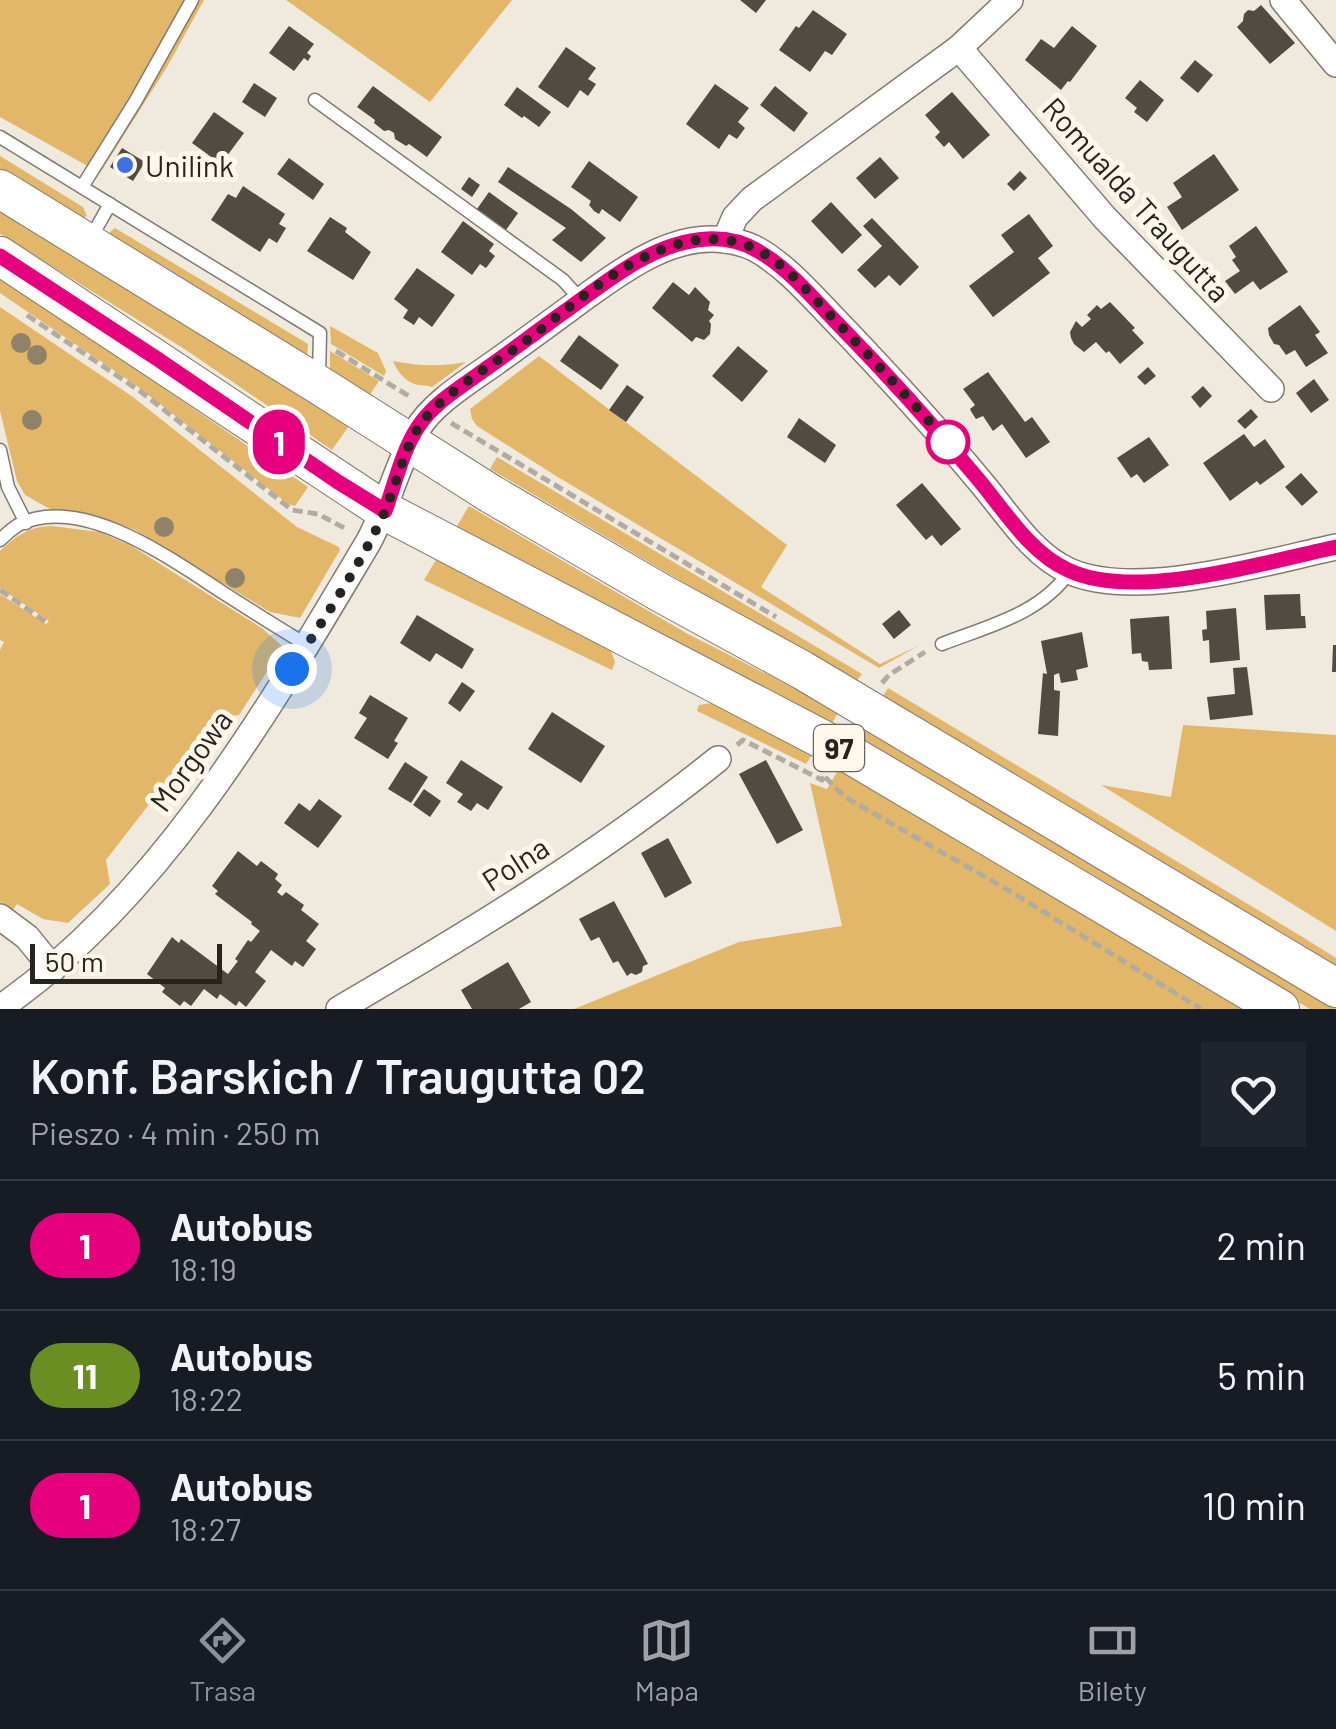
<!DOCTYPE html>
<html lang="pl">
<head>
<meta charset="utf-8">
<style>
	body { margin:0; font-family:Barlow,sans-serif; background:#20242c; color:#f1f3f6; height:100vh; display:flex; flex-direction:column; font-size:38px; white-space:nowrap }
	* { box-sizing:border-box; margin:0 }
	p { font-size:32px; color:#9ea1a6 }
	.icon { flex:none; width:55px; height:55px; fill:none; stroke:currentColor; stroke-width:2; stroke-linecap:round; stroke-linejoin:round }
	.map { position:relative; height:1009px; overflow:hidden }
	.details { display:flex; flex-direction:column; background:#171b24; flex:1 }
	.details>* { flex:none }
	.badge { padding:0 20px; border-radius:32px; font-size:35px; line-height:65px }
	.scale { position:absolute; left:30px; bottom:25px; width:192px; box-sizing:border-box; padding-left:10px; border:5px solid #272420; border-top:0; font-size:28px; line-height:35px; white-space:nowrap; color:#272420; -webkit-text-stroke:8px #fef7eb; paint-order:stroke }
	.you { position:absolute; width:50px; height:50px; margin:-25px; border:8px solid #fff; border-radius:50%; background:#1a73e8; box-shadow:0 0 0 15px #1a73e833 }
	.map>.badge { position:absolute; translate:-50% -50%; box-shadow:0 0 0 5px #fff }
	.round { display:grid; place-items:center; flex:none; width:105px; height:105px; border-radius:0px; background:#20242c }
	.head { display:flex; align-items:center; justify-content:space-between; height:170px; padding:0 30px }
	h1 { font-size:48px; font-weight:600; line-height:75px }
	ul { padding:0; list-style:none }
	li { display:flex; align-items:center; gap:30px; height:130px; padding:0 30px; border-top:2px solid #363941 }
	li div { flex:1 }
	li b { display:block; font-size:38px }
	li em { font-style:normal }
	li .badge { min-width:110px; font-weight:700; text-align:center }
	.tab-bar { display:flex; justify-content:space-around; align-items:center; height:140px; border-top:2px solid #363941; background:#171b24; font-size:28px; color:#9ea1a6 }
	.tab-bar a { display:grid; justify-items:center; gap:5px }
	.tab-bar .selected { color:#8c9099 }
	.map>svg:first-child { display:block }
</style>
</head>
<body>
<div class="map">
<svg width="1336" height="1009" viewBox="0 0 1336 1009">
	<rect width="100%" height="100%" fill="#f0e9de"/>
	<g fill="#e3b76a">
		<polygon points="0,0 204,0 167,67 100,173 0,117"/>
		<polygon points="286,0 512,0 430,102"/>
		<polygon points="0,156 83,207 87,216 79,219 0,170"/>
		<polygon points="0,208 351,423 332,450 186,350 0,234"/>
		<polygon points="115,228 308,344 307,358 110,238 110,232"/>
		<polygon points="0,276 308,487 295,506 288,504 137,386 0,293"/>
		<polygon points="0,307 133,397 297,527 339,547 340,550 300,618 270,612 135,530 87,513 50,509 25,495 17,481 0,411"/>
		<polygon points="330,326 378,353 386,371 384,376 331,344"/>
		<polygon points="330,351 379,381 369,396 330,372"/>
		<polygon points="539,356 787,545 761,587 880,664 920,645 879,668 556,476 477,426 472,419 470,409"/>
		<path d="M393 361C419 366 440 367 466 362L432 387C427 385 423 386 418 385 406 383 397 371 393 361Z"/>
		<polygon points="497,457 862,674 855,683 490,469"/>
		<polygon points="469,506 686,633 839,711 831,725 454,531"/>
		<path d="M52 526 99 532 130 545 263 629 283 647 239 715 216 718 106 860 110 884 68 923 43 919 17 904 13 910 0 902V650L4 642 0 640V594L46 624 49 621 0 588V551C18 535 27 527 52 526Z"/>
		<polygon points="437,558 609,646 615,662 612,670 424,580"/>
		<polygon points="888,688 1296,933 1336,958 1336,970 881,699"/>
		<polygon points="718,702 814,752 806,764 697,711 699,705"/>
		<polygon points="1183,725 1336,735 1336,931 1101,785 1171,797"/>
		<polygon points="864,726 1315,995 1336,1009 1310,1009 856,739"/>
		<polygon points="840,767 1249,1009 574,1009 739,942 842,926 810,783 827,789"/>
	</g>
	<g fill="#514b41">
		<polygon points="740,0 766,0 756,13"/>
		<polygon points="1261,5 1295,43 1270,64 1237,27 1243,21 1244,14 1248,10 1254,11"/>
		<polygon points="813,10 847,34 832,55 825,51 810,72 779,50 796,26 799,28"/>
		<polygon points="289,26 314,44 307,53 311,56 308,61 304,58 294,71 269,53"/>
		<polygon points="1072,26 1097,46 1070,82 1068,81 1061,90 1025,60 1041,39 1054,48"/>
		<polygon points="566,47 596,68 588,79 596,84 588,96 580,90 568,108 538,87"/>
		<polygon points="1195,60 1213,75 1198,93 1180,78"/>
		<polygon points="1140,80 1164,100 1147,122 1134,112 1137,108 1125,98"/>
		<polygon points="254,83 277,98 265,117 242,102"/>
		<polygon points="715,84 749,108 738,122 745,128 737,139 729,134 719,149 686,124"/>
		<polygon points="373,86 442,137 427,157 409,144 406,146 395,139 394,133 389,130 384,131 374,123 375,120 357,107"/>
		<polygon points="775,86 808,113 794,132 760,105"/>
		<polygon points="517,87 551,112 539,127 524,116 522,118 504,105"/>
		<polygon points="952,92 990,135 963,159 949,142 944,147 935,137 940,132 925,115"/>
		<polygon points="214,112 244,133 221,164 192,143"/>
		<polygon points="122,148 145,162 133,181 110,167"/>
		<polygon points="1214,154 1239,190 1182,230 1167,207 1182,197 1173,183"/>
		<polygon points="880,157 899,178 875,199 856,178"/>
		<polygon points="289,158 324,184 313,200 277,174"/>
		<polygon points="589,161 638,197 620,222 602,209 599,214 594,211 589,205 591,201 571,187"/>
		<polygon points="508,167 571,209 606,238 581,262 552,240 566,228 498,182"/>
		<polygon points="1020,171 1027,178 1014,191 1007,184"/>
		<polygon points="469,177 480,185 472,197 461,189"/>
		<polygon points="243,186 285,214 279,224 286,228 277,243 269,238 260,252 211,220 228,194 236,198"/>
		<polygon points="489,192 518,213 506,230 477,209"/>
		<polygon points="831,202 862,235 842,254 811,221"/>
		<polygon points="1029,214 1053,246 1038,258 1050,273 993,317 969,286 1014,252 1001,235"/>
		<polygon points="330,217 347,228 345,232 371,252 353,280 307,251"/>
		<polygon points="872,218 919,267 900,286 889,275 875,288 857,270 882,246 863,226"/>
		<polygon points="463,221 494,244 489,251 495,256 486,268 480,264 472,275 441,252"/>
		<polygon points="1256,226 1288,272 1260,290 1253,281 1235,294 1225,281 1240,271 1232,260 1236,257 1229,246"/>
		<polygon points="417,268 455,295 432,327 419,317 414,325 403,318 408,310 394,299"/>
		<polygon points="673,282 689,295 695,287 710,302 708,310 714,315 709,321 711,324 710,334 704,340 696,337 692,342 652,308"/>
		<polygon points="1110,302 1135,328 1132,330 1144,343 1120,364 1109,351 1106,353 1096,342 1084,352 1074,344 1071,338 1070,332 1076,321 1082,327 1091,319 1087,315 1097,305 1101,309"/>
		<polygon points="1300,305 1320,332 1315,335 1328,353 1306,367 1295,350 1286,355 1279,345 1274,344 1269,335 1268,328"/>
		<polygon points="579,335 619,365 601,390 560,361"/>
		<polygon points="738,346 768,371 742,402 712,376"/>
		<polygon points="1148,367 1156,376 1145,385 1137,377"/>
		<polygon points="988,372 1025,422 1032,417 1050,442 1026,458 1002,424 993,431 983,416 976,419 972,413 970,409 975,405 963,389"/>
		<polygon points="1314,379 1329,400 1311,413 1296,393"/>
		<polygon points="627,385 644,397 626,422 609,410"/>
		<polygon points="1203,386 1212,396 1200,408 1191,397"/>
		<polygon points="1251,409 1258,417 1245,429 1237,421"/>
		<polygon points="799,418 836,445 825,463 787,437"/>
		<polygon points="1244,434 1254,447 1265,439 1285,467 1260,485 1257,481 1230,501 1203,463"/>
		<polygon points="1149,437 1169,465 1144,483 1137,474 1131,478 1117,458"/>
		<polygon points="1301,473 1318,492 1302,506 1285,487"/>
		<polygon points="922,483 961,529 941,546 932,535 926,540 896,505"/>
		<polygon points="1300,594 1301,616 1305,616 1306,628 1266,630 1264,595"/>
		<polygon points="1236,608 1240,660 1210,663 1209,640 1203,641 1202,630 1207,629 1206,611"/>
		<polygon points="899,610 911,625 894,639 882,624"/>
		<polygon points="417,615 474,649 462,669 436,653 430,662 400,643"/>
		<polygon points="1169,616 1172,669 1149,670 1148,662 1142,661 1141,653 1132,654 1130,619"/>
		<polygon points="1082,632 1088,667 1076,670 1078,680 1061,683 1059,673 1054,675 1054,690 1060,691 1058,736 1038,734 1043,673 1047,674 1041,641"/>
		<polygon points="1333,645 1336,645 1336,672 1332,672"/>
		<polygon points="1247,667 1253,715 1210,720 1207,697 1235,694 1233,668"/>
		<polygon points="462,682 475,691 460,712 448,703"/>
		<polygon points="370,695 408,718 394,741 398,743 388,759 354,738 367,718 359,713"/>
		<polygon points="552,712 605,746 581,783 528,749"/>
		<polygon points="461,760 503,787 488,810 477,803 471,811 457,802 463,794 446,783"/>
		<polygon points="766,760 803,830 777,844 739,774"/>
		<polygon points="405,762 428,777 411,803 388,789"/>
		<polygon points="424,789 441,801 430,817 413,805"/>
		<polygon points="319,799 342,816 318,848 284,823 299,803 310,811"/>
		<polygon points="668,838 692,883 665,898 641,853"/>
		<polygon points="238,851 257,866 261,861 278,874 275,879 282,885 277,892 282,896 286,892 304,905 301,910 319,924 306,941 316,949 303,967 295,961 292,966 271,950 255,972 266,981 246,1007 239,1001 236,1006 220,994 217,999 204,989 191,1006 184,1001 180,1006 162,992 165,988 147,974 172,937 179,943 181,939 228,974 238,961 235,959 248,940 251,942 260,931 251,924 252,922 215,894 218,891 212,886"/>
		<polygon points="614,901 648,964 643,966 642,972 636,975 631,973 627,976 618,961 613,963 599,937 591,941 579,919"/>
		<polygon points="508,962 531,1002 519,1009 472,1009 461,990"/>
	</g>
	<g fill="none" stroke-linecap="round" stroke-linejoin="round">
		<defs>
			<g id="service">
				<polyline points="315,100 563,280 581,300"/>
				<polyline points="0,137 320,333 319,376"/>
				<polyline points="82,187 135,102 192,0"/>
				<polyline points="89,241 110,204"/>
				<polyline points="0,450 8,487 26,523"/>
				<path d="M0 540C5 535 12 529 18 525 81 493 171 559 222 592 250 610 278 628 307 645"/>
				<path d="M942 644C988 626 1041 614 1070 571"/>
			</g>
			<g id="minor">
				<polyline points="1283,0 1336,64"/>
				<polyline points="959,48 1105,218 1271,389"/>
				<polyline points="725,240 735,217 752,199 959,48 1010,0"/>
				<polyline points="0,917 27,937 53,969"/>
				<path d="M0 1008C162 896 270 707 369 541 388 505 397 464 417 430 432 403 471 380 496 362 527 340 558 317 588 295 627 267 674 233 725 240 734 241 745 244 754 248 784 264 809 293 833 318 885 372 936 428 984 486 1009 516 1033 555 1069 571 1137 601 1265 562 1336 547"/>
				<path d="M339 1009C470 933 600 854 718 759"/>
			</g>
			<g id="primary">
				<polyline points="0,189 319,385 491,494 661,593 802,670 1336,988"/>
				<polyline points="0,256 385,511 841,749 1280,1009"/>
			</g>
		</defs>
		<use href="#service" stroke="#817a70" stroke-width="15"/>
		<use href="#minor" stroke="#817a70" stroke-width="28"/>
		<use href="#primary" stroke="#817a70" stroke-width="40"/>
		<g stroke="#b1aba2" stroke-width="5" stroke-dasharray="10 5" stroke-linecap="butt">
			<polyline points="27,315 140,391 292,510 318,514 348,530"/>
			<polyline points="336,351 412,398"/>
			<polyline points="451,423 776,617"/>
			<polyline points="0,590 46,622"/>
			<polyline points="882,683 889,675 925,652"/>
			<polyline points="737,745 743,740 822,780 824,777"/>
			<polyline points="825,777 845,797 1008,890 1201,1009"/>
		</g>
		<use href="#service" stroke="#fff" stroke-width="12"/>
		<use href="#minor" stroke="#fff" stroke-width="25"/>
		<use href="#primary" stroke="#fff" stroke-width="38"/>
	</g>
	<g fill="#8f8268">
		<circle cx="21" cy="343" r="10"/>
		<circle cx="37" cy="355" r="10"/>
		<circle cx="32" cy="420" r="10"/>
		<circle cx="164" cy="527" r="10"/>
		<circle cx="235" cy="578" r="10"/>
	</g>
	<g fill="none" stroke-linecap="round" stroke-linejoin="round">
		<defs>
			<path id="line" d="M0 256 156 358 338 482 385 511C395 484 402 451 418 427 434 402 464 385 487 368 514 349 540 329 567 310 609 280 653 242 707 239 724 238 743 242 758 251 788 268 812 297 836 322 886 373 933 425 978 479 1004 510 1030 553 1068 570 1135 602 1265 562 1336 547"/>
		</defs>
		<use href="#line" stroke="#fff" stroke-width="22"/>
		<use href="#line" stroke="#e6007e" stroke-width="15"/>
		<path stroke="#272420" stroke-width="10" stroke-dasharray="0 18" d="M292 669C322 621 361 565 384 513 396 486 402 454 418 428 437 397 492 365 523 343 570 308 618 262 675 245 699 237 726 237 749 246 781 259 806 290 829 314 870 356 909 399 948 442"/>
	</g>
	<circle fill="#3d71e1" stroke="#fef7eb" stroke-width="4" cx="125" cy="165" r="10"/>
	<circle fill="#fff" stroke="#e6007e" stroke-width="5" cx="948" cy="442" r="20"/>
	<g text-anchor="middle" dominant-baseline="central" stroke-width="10" stroke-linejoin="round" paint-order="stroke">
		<rect fill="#fef7eb" stroke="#68635d" stroke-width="2.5" x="814" y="725" width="50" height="46" rx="8"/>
		<g font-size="28" font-weight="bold" fill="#272420">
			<text x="839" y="748">97</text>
		</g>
		<g font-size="30" fill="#272420" stroke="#fef7eb" text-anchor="start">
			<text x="145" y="165">Unilink</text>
		</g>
		<g font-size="30" fill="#272420" stroke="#fef7eb">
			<text transform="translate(1137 199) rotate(48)">Romualda Traugutta</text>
			<text transform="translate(190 760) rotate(-54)">Morgowa</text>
			<text transform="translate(515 863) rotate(-33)">Polna</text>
		</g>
	</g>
</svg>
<div class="scale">50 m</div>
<div class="you" style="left:292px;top:669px"></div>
<b class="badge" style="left:279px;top:442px;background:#e6007e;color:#fff">1</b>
</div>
<section class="details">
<div class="head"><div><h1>Konf. Barskich / Traugutta 02</h1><p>Pieszo · 4 min · 250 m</p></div><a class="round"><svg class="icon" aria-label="heart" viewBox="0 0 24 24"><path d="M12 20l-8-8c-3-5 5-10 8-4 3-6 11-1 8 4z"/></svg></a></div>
<ul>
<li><span class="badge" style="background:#e6007e;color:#fff">1</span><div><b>Autobus</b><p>18:19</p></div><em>2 min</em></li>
<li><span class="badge" style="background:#6b8e23;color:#fff">11</span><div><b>Autobus</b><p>18:22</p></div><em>5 min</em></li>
<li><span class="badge" style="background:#e6007e;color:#fff">1</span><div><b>Autobus</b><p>18:27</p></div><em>10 min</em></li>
</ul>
</section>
<nav class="tab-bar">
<a class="selected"><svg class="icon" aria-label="directions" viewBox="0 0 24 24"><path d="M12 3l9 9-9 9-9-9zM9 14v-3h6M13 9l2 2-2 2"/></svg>Trasa</a>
<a><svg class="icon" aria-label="map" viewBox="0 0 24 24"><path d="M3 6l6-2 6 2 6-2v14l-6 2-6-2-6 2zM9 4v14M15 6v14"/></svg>Mapa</a>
<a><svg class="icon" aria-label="tickets" viewBox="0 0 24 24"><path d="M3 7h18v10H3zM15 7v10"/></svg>Bilety</a>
</nav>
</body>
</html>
